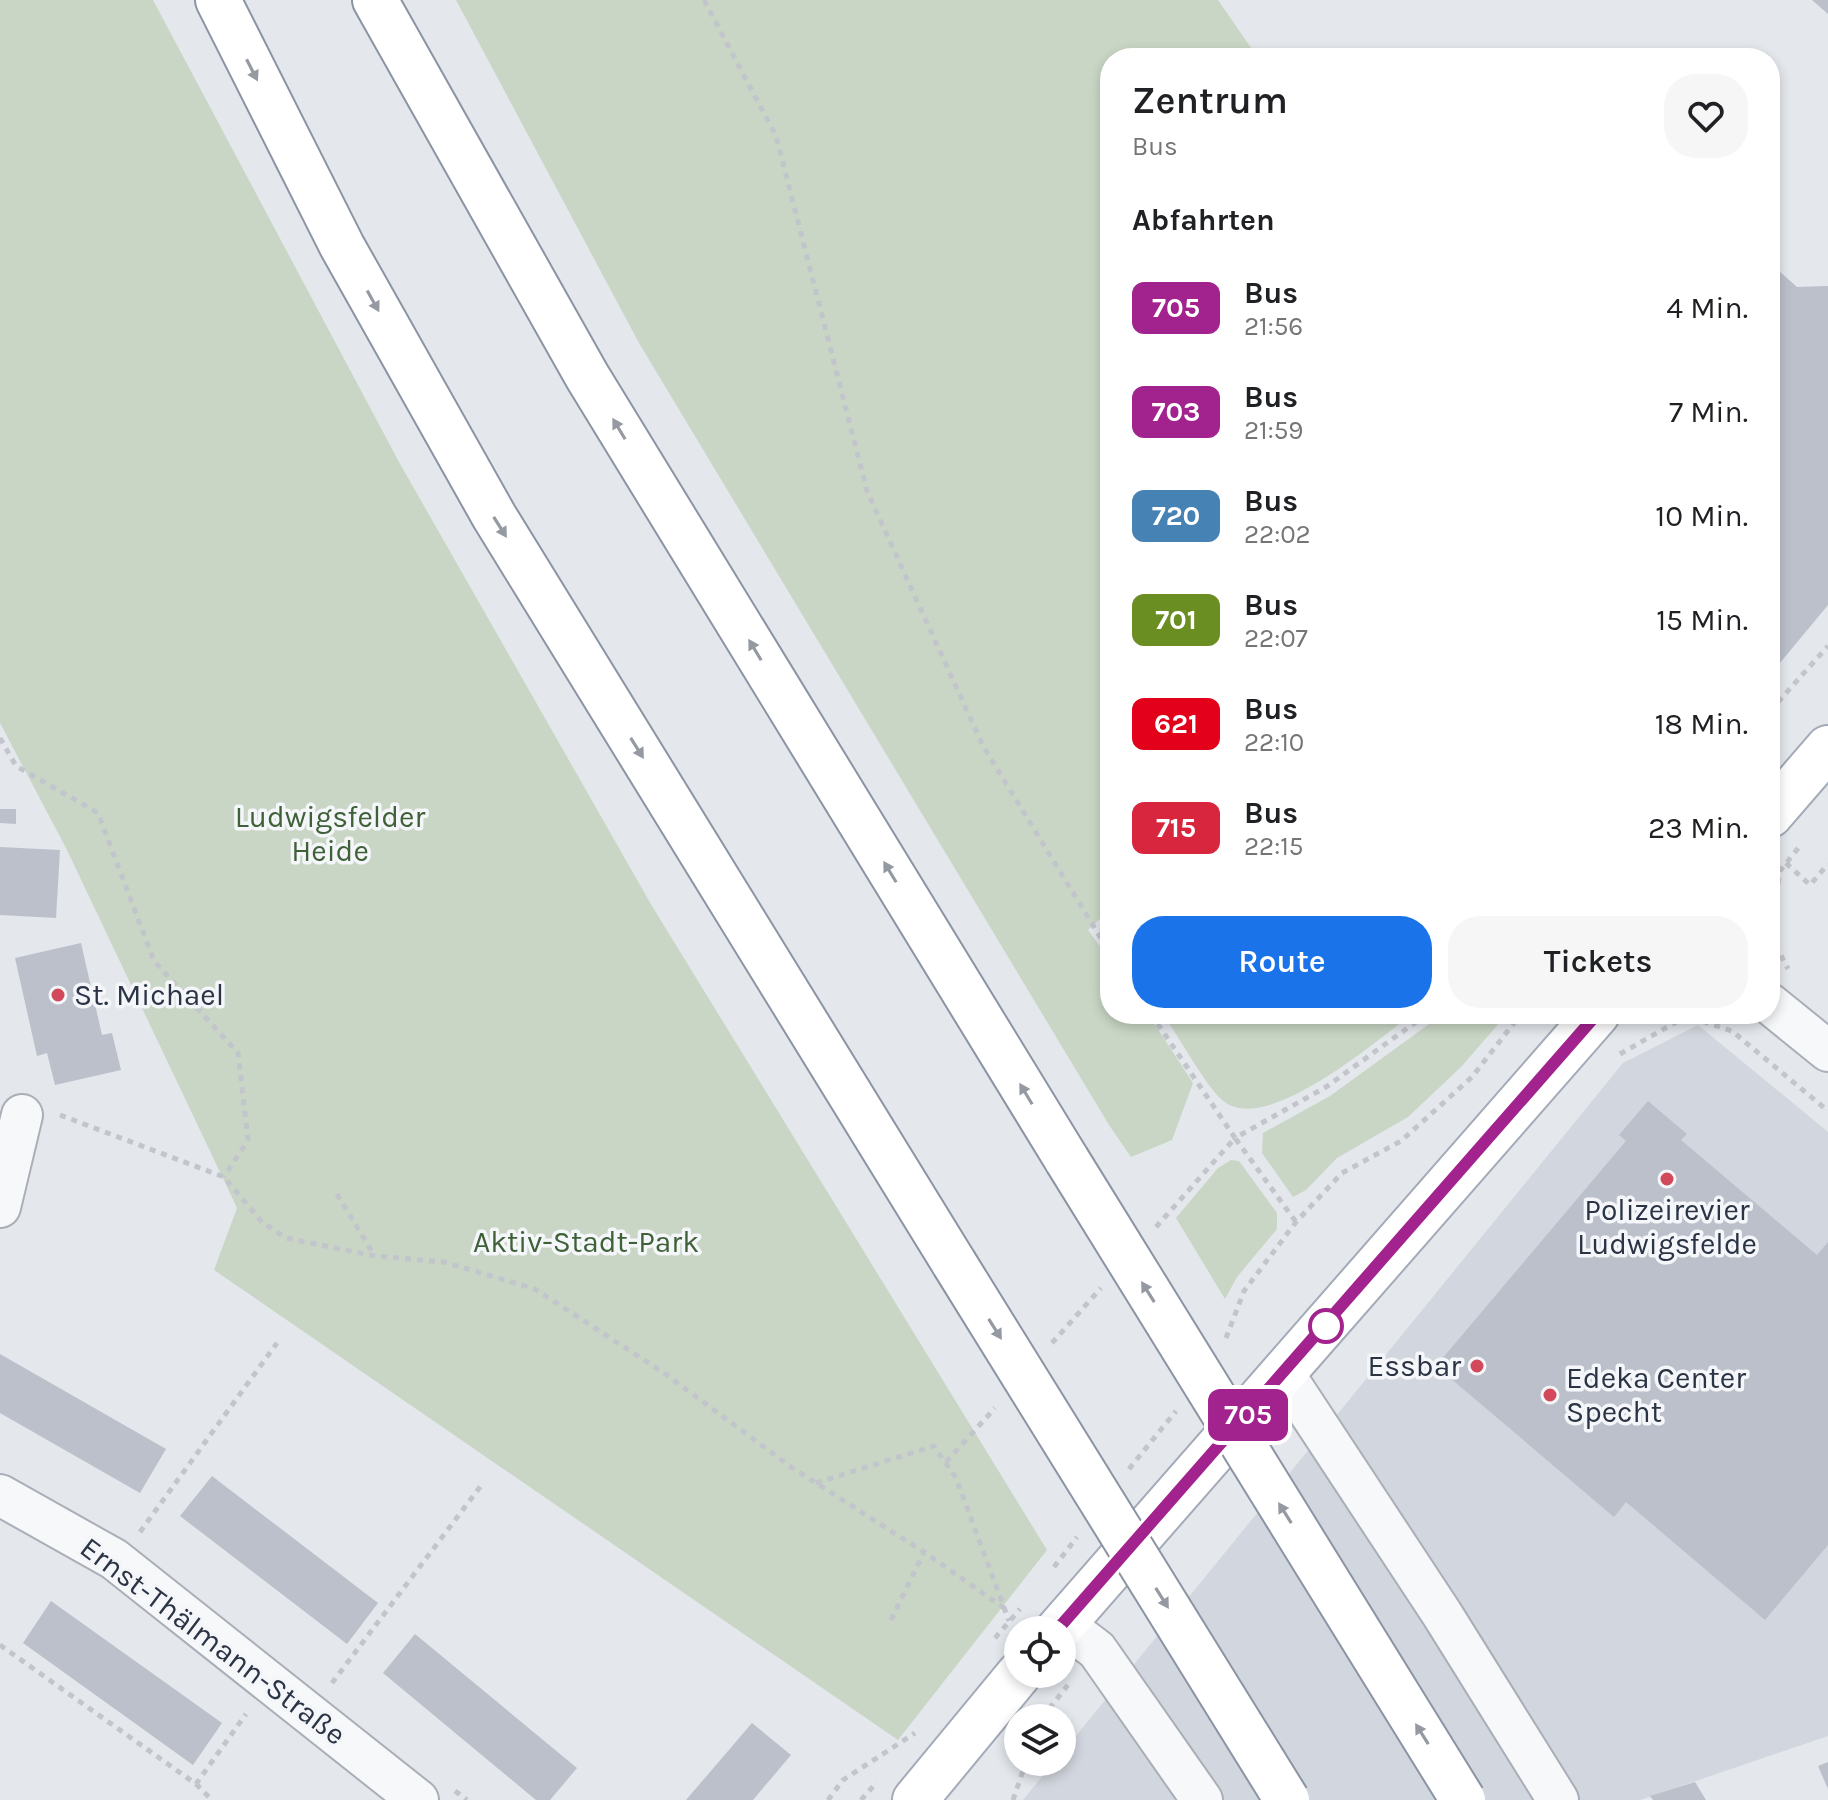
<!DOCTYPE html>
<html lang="de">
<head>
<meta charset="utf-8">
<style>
	body { margin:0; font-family:Karla,sans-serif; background:#f6f6f6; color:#202124; height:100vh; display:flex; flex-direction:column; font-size:30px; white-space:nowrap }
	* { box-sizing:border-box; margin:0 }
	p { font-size:26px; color:#757577 }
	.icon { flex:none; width:44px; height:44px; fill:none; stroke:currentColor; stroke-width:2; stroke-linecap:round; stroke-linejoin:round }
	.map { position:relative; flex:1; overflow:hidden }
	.panel { position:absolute; left:1100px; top:48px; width:680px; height:976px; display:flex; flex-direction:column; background:#fff; border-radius:32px; box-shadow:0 4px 12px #0003 }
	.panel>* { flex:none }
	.badge { padding:0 16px; border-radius:12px; font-size:28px; line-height:52px }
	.fabs { position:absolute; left:1004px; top:1616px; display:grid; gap:16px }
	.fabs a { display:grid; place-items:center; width:72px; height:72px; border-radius:50%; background:#fff; box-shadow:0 4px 12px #0003; font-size:40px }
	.map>.badge { position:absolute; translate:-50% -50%; box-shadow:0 0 0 4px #fff }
	h2 { padding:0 32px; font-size:30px; line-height:72px }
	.round { display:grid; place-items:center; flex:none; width:84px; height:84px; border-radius:32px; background:#f6f6f6 }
	.overview { display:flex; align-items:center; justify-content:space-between; height:136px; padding:0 32px }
	h1 { font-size:38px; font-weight:600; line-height:60px }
	.action { display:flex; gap:16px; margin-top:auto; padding:16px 32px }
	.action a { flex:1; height:92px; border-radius:32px; background:#1a73e8; color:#fff; font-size:32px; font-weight:600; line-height:92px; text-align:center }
	.action a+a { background:#f6f6f6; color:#202124 }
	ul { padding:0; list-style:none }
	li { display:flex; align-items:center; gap:24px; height:104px; padding:0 32px }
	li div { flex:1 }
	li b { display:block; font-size:30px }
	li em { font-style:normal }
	li .badge { min-width:88px; font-weight:700; text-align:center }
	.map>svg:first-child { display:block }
</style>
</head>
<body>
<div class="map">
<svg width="1828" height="1800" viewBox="0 0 1828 1800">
	<rect width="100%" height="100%" fill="#e4e7ec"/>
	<polygon fill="#d2d6de" points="1698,1025 1828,1132 1828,1736 1640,1800 1023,1800 1054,1762 1062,1762 1062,1753 1623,1063"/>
	<g fill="#c9d6c5">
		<polygon points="0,0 153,0 399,462 652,906 1047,1550 898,1740 214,1270 237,1208 66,848 0,723"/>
		<polygon points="456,0 1218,0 1258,58 1110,58 1110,937 1106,913 1088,930 1110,960 1110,1014 1148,1014 1193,1083 1172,1140 1131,1157 1109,1125 639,343"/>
		<path d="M1163 1014H1413C1376 1040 1265 1138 1222 1100 1206 1086 1177 1034 1163 1014Z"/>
		<polygon points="1443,1014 1507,1014 1462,1066 1408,1117 1337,1158 1306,1190 1293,1197 1262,1153 1263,1133 1330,1096"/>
		<polygon points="1231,1160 1239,1161 1277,1213 1277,1229 1237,1277 1225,1299 1176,1218 1218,1168"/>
	</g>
	<g fill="#bbc0ca">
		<polygon points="1812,0 1828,0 1828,14"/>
		<polygon points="1770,263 1797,287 1828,286 1828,605 1770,675"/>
		<polygon points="0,809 16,809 16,824 0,823"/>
		<polygon points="0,847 60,850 56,918 0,915"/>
		<polygon points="81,943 102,1035 112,1033 121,1070 55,1085 47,1053 37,1056 15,958"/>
		<polygon points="1648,1101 1687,1134 1681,1140 1817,1255 1828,1242 1828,1545 1765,1620 1626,1502 1614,1517 1436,1366 1626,1141 1619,1135"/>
		<polygon points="0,1354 166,1449 140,1493 0,1413"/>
		<polygon points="212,1476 378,1603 347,1644 180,1516"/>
		<polygon points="51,1601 222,1723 193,1765 23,1643"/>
		<polygon points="415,1634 577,1768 550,1800 536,1800 383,1673"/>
		<polygon points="752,1723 791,1755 753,1800 686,1800"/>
		<polygon points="1828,1762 1828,1789 1818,1766"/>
		<polygon points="1695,1782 1706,1800 1653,1800 1650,1796"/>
	</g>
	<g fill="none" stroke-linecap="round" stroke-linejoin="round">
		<defs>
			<g id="minor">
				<polyline points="1770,1004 1828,1051"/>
				<polyline points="0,1207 22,1115"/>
				<polyline points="1284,1374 1442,1614 1558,1800"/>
				<polyline points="0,1495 114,1559 418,1800"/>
				<polyline points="1063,1624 1097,1650 1202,1800"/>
			</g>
			<g id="major">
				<polyline points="1770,815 1828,748"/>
				<polyline points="1058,1630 1597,1014"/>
				<polyline points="915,1800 1019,1674"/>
			</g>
			<g id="highway">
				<polyline points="218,0 342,246 494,516 954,1263"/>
				<polyline points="375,0 587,376 1067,1160"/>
			</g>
		</defs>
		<use href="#minor" stroke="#a9aeb7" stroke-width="44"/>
		<use href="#major" stroke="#a3abb8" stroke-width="48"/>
		<use href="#highway" stroke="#8b94a3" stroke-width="48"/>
		<g stroke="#c2c5cb" stroke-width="5" stroke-dasharray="6 6" stroke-linecap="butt">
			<polyline points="704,0 776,136 867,491 983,746 1110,953"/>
			<polyline points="1770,711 1828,646"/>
			<polyline points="0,738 16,766 98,813 154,961 238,1053 248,1140 224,1177"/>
			<polyline points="1786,863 1810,885 1828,864"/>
			<polyline points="1770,931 1780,871 1799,847"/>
			<polyline points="1770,934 1788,969"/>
			<polyline points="1151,1014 1235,1138 1326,1087 1427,1014"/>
			<polyline points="1680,1014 1732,1031 1828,1111"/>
			<polyline points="1620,1054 1690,1014"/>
			<polyline points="60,1115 224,1177 262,1222 286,1238 375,1256 444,1262 535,1289 664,1373 791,1467 924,1552 1007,1610"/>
			<polyline points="337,1194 374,1255"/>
			<polyline points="1156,1227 1235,1138 1296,1222"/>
			<polyline points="1226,1338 1244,1291 1296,1222 1342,1173 1401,1141 1472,1077 1521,1014"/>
			<polyline points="1052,1343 1101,1288"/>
			<polyline points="946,1462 995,1408"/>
			<polyline points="1129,1469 1176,1411"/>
			<polyline points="816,1483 934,1446 956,1478 1009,1621"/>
			<polyline points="140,1532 277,1343"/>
			<polyline points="1054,1567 1077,1537"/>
			<polyline points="891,1620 924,1552"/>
			<polyline points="995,1638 1020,1609"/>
			<polyline points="0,1645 196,1784 246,1714"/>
			<polyline points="332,1683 483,1483"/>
			<polyline points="1042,1718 1071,1681"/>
			<polyline points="196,1784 212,1800"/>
			<polyline points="455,1791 467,1800"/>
			<polyline points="828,1800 843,1780 915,1733"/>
			<polyline points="861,1800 877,1782"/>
			<polyline points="1013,1800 1026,1762"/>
		</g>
		<use href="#minor" stroke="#f7f8fa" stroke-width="40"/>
		<use href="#major" stroke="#fff" stroke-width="44"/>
		<use href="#highway" stroke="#fff" stroke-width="44"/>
		<defs>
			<g id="highway-bridge">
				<polyline points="1067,1160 1463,1800"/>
				<polyline points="954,1263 1287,1800"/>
			</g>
		</defs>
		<use href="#highway-bridge" stroke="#8b94a3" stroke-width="48" stroke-linecap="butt"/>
		<use href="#highway-bridge" stroke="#fff" stroke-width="44"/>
	</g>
	<defs><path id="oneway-solid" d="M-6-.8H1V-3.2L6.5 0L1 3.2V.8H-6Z" transform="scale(2)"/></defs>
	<g fill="#959aa2">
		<use href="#oneway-solid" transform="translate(252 70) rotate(63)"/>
		<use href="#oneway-solid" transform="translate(373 301) rotate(61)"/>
		<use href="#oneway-solid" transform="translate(619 429) rotate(-121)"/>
		<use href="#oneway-solid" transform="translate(500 527) rotate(58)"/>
		<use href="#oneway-solid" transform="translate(755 650) rotate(-121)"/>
		<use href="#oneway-solid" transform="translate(637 748) rotate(58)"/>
		<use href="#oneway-solid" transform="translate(890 872) rotate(-121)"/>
		<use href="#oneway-solid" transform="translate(1026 1094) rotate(-121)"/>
		<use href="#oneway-solid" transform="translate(1148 1292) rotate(-122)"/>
		<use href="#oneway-solid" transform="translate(995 1329) rotate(58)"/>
		<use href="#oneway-solid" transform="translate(1285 1513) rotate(-122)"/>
		<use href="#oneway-solid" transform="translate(1162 1598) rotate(58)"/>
		<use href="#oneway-solid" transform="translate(1422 1734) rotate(-122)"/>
	</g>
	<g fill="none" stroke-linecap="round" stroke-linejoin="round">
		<defs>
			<polyline id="line" points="1057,1630 1597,1014"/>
		</defs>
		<use href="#line" stroke="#fff" stroke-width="18"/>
		<use href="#line" stroke="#a2238e" stroke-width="12"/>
	</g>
	<g fill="#d1495b" stroke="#f4f6f9" stroke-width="3">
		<circle cx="58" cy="995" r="8"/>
		<circle cx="1667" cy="1179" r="8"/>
		<circle cx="1477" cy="1366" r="8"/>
		<circle cx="1550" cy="1395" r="8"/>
	</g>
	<circle fill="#fff" stroke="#a2238e" stroke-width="4" cx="1326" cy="1326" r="16"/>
	<g text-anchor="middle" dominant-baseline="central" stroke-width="7" stroke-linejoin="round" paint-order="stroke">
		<g font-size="30" fill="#3f6138" stroke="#f4f6f9">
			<text x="330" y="817">Ludwigsfelder<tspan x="330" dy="34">Heide</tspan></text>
			<text x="586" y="1242">Aktiv-Stadt-Park</text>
		</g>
		<g font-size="30" fill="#2b3445" stroke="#f4f6f9" text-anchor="start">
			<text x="74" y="995">St. Michael</text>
			<text x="1667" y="1210" text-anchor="middle">Polizeirevier<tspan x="1667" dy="34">Ludwigsfelde</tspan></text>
			<text x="1461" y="1366" text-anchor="end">Essbar</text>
			<text x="1566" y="1378">Edeka Center<tspan x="1566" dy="34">Specht</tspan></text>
		</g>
		<g font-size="30" fill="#2b3445" stroke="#f4f6f9">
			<text transform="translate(213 1641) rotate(37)">Ernst-Thälmann-Straße</text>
		</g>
	</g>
</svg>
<div class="fabs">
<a><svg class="icon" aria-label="locate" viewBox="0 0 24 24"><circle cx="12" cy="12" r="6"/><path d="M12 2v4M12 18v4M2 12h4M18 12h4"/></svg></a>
<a><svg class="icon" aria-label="layers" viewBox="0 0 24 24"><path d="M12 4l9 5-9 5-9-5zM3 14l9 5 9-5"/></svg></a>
</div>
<b class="badge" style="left:1248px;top:1415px;background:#a2238e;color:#fff">705</b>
<section class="panel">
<div class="overview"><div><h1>Zentrum</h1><p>Bus</p></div><a class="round"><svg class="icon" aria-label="heart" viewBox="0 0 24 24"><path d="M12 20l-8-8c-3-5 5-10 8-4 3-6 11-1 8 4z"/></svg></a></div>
<h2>Abfahrten</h2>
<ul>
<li><span class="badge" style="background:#a2238e;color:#fff">705</span><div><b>Bus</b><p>21:56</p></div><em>4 Min.</em></li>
<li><span class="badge" style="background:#a2238e;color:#fff">703</span><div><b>Bus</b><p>21:59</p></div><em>7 Min.</em></li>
<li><span class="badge" style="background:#4682b4;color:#fff">720</span><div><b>Bus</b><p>22:02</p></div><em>10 Min.</em></li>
<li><span class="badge" style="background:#6b8e23;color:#fff">701</span><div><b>Bus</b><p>22:07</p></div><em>15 Min.</em></li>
<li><span class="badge" style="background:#e2001a;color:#fff">621</span><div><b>Bus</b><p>22:10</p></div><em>18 Min.</em></li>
<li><span class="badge" style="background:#d7263d;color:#fff">715</span><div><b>Bus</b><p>22:15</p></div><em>23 Min.</em></li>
</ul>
<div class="action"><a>Route</a><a>Tickets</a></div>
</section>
</div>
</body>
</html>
